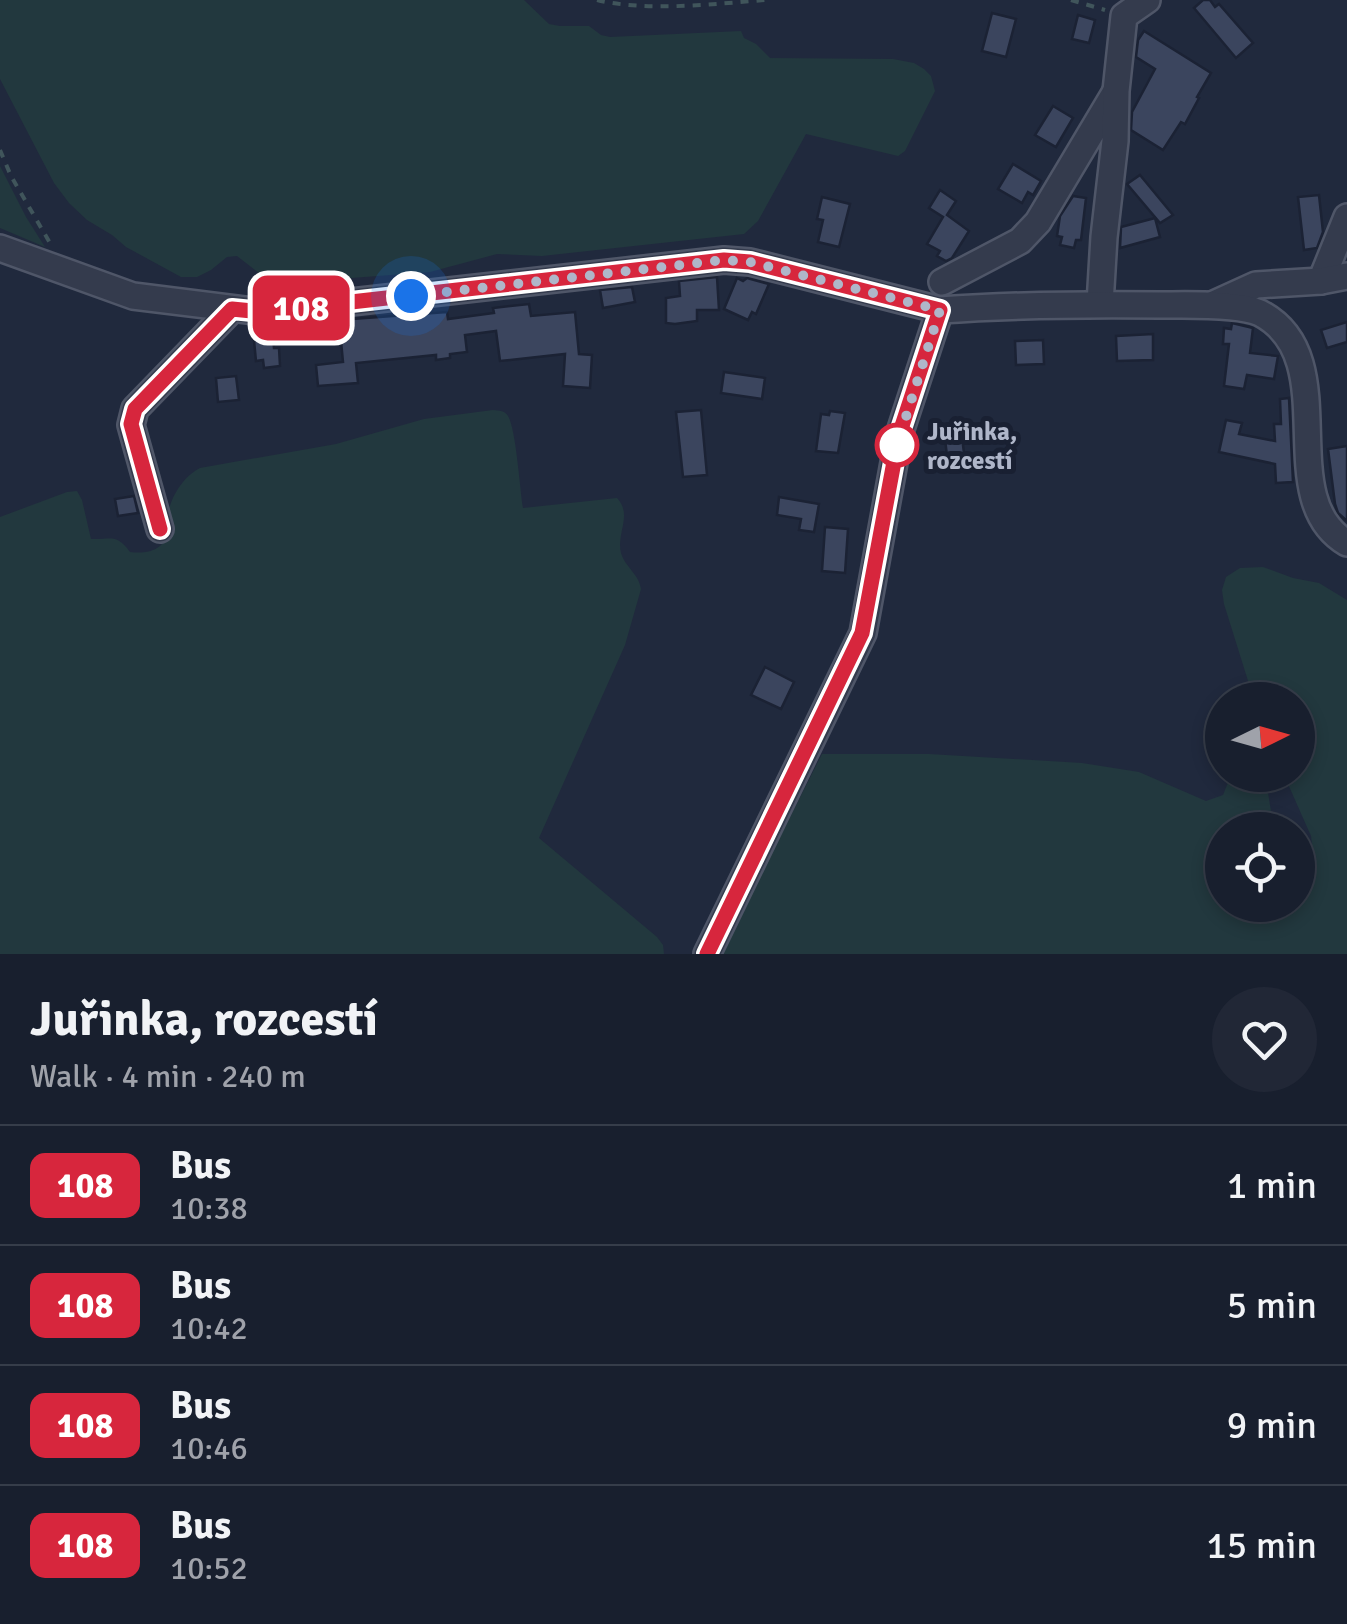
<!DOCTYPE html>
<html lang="en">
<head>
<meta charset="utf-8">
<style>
	body { margin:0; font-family:Signika,sans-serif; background:#212736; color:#f1f3f6; height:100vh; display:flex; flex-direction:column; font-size:38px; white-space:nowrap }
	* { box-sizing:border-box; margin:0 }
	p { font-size:32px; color:#9fa2aa }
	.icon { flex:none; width:55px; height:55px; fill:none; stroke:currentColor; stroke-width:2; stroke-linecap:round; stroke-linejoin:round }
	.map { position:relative; height:954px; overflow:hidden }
	.side { display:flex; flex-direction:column; background:#181f2e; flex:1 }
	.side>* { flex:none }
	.badge { padding:0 20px; border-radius:15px; font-size:35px; line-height:65px }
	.needle { width:65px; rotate:85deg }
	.tools { position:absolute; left:1205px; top:682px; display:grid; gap:20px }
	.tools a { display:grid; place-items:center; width:110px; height:110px; border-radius:50%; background:#181f2e; box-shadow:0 5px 15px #0003,0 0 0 2px #363d4a; font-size:50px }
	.you { position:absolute; width:50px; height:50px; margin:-25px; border:8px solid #fff; border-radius:50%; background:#1a73e8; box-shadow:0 0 0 15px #1a73e833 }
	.map>.badge { position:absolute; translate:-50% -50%; box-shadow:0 0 0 5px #fff }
	.round { display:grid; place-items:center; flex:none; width:105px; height:105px; border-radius:52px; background:#212736 }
	.headline { display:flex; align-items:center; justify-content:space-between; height:170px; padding:0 30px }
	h1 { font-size:48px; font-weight:700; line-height:75px }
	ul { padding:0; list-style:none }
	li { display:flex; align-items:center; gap:30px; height:120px; padding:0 30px; border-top:2px solid #363d4a }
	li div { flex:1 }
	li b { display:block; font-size:38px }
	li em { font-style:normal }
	li .badge { min-width:110px; font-weight:700; text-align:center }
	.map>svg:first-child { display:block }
</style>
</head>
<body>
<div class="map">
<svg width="1347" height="954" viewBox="0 0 1347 954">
	<rect width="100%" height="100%" fill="#20293d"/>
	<g fill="#22383e">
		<polygon points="0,0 524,0 549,24 560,26 589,26 601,35 610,37 741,31 744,38 756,44 770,58 893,59 914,63 924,69 931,76 935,91 905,151 898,156 806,134 758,221 744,234 542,256 497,254 430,272 273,284 237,256 227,257 211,270 197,277 181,277 126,247 112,235 87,220 69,203 54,183 0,79"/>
		<polygon points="0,166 26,217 45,247 0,228"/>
		<path d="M493 410C500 411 504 410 508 416 516 429 520 490 523 508L617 498C633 515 616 533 621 553 625 567 639 574 641 589L625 645 539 838 657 937 663 945 664 954H0V517L67 492 77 491 82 500 91 539C112 540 116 533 130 552 147 554 164 551 168 531 170 525 167 520 168 514 171 496 184 476 200 468L336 444 424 419Z"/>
		<polygon points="1263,567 1293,578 1319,583 1347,600 1347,954 721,954 822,754 929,754 1082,763 1139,772 1206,801 1223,795 1231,775 1259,775 1266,780 1274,830 1222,830 1222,905 1298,905 1298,852 1306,853 1312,845 1311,836 1284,775 1298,775 1298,700 1254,700 1224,604 1222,590 1226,577 1240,568"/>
	</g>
	<g fill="#3b455e" stroke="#1b2234" stroke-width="2.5">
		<polygon points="1203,0 1210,0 1215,7 1219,4 1253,43 1236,58 1194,8"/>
		<polygon points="992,13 1016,19 1006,57 982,51"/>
		<polygon points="1078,15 1095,20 1089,43 1072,39"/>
		<polygon points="1144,31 1211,73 1197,97 1199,98 1185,124 1181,122 1163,150 1131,130 1132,112 1155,69 1136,57 1138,40"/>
		<polygon points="1053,106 1073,118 1056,147 1035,135"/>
		<polygon points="1013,164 1041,181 1033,195 1028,192 1022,203 998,189"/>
		<polygon points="1140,175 1173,215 1160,223 1127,184"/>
		<polygon points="940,190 956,201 947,215 969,231 952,258 946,261 937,256 940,251 927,244 943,217 929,208"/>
		<polygon points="1319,195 1323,232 1317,248 1304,250 1298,197"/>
		<polygon points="1073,196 1086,198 1081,240 1076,240 1074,248 1060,245 1062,237 1057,236 1060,216"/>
		<polygon points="822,197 850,204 839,247 818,242 823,220 817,219"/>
		<polygon points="1155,218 1160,237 1120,248 1121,227"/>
		<polygon points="717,277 719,310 697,310 697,321 675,324 666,323 666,298 680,296 679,281"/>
		<polygon points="737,278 743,281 747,278 769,284 756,314 752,312 748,320 724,309"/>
		<polygon points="632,287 635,302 603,308 600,290"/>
		<polygon points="529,304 531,316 575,312 579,354 592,355 590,388 563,386 565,354 500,361 496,331 465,335 467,352 450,354 450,358 436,360 436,355 356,363 358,383 318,386 316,365 343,362 339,320 447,312 448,319 494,313 493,308"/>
		<polygon points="1347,322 1347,342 1327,348 1321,330"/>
		<polygon points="1232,323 1253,328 1250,353 1278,356 1274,379 1247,375 1244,389 1224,386 1229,344 1223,344 1224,328 1231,329"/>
		<polygon points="272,328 274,348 279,348 280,366 264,368 263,360 256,361 253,330"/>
		<polygon points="1153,334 1153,360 1117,361 1116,336"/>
		<polygon points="1043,340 1044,364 1016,365 1015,341"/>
		<polygon points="724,372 765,378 762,399 721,393"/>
		<polygon points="236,376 239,400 218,402 216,378"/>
		<polygon points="1289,398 1293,482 1276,483 1275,464 1219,452 1226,420 1242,423 1239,434 1275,441 1274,424 1281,424 1280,399"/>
		<polygon points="701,410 707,475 683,477 676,412"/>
		<polygon points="830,411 845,413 838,453 816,451 821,414 829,415"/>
		<polygon points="962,437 964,453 947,456 945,439"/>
		<polygon points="1347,446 1347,521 1338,513 1335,504 1328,449"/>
		<polygon points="134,496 138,513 118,516 115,499"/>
		<polygon points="779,497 819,504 814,532 799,530 801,519 777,515"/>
		<polygon points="825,527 848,529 845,573 822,571"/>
		<polygon points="765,667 794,682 781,709 751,695"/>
	</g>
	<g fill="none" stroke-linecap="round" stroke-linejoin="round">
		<defs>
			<g id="minor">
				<polyline points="0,248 133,296 262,312 724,260 750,262 940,310 899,435 863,633 707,954"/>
				<polyline points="1321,281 1347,217"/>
				<polyline points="942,282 1020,241 1038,222 1115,93"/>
				<polyline points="1100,304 1104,237 1115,141 1116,91 1124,16 1147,0"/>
				<polyline points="1212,305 1256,285 1321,281 1347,276"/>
				<path d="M940 310C1013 305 1087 304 1161 305 1185 305 1239 303 1260 313 1347 358 1270 498 1347 543"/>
				<polyline points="160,529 131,425 135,409 232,309"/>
			</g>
		</defs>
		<use href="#minor" stroke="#4f5668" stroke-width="30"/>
		<g stroke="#40555b" stroke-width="4" stroke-dasharray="8 8" stroke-linecap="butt">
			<path d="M597 0C647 12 714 4 765 0"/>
			<polyline points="1071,0 1105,10"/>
			<polyline points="0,150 11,176 50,243"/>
		</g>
		<use href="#minor" stroke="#343b4d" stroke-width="25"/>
	</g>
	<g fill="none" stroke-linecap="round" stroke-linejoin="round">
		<defs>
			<polyline id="line" points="160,529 131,424 135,409 232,309 262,312 724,260 750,262 940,310 899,435 862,633 707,954"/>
		</defs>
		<use href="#line" stroke="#fff" stroke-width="22"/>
		<use href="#line" stroke="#d7263d" stroke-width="15"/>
		<polyline stroke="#afb6c9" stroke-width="10" stroke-dasharray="0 18" points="411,296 724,260 750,262 940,310 897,445"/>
	</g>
	<circle fill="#fff" stroke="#d7263d" stroke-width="5" cx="897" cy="445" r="20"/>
	<g text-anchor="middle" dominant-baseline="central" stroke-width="10" stroke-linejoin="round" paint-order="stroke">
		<g font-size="25" font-weight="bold" fill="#afb6c9" stroke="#192032" text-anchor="start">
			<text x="927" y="431">Juřinka,<tspan x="927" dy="29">rozcestí</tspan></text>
		</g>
	</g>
</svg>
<div class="tools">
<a><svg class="needle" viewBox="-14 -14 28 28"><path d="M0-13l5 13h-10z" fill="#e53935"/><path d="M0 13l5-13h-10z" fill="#9fa2aa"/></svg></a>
<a><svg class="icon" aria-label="locate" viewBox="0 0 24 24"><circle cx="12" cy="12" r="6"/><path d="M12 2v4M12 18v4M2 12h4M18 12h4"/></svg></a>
</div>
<div class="you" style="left:411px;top:296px"></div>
<b class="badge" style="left:301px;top:308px;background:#d7263d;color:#fff">108</b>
</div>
<section class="side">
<div class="headline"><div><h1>Juřinka, rozcestí</h1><p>Walk · 4 min · 240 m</p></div><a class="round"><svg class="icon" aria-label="heart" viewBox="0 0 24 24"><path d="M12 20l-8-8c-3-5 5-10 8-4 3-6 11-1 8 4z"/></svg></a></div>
<ul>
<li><span class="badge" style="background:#d7263d;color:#fff">108</span><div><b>Bus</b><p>10:38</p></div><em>1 min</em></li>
<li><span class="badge" style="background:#d7263d;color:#fff">108</span><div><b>Bus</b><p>10:42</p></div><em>5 min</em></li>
<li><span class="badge" style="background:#d7263d;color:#fff">108</span><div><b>Bus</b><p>10:46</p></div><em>9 min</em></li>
<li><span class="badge" style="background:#d7263d;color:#fff">108</span><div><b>Bus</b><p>10:52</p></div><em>15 min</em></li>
</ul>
</section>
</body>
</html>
